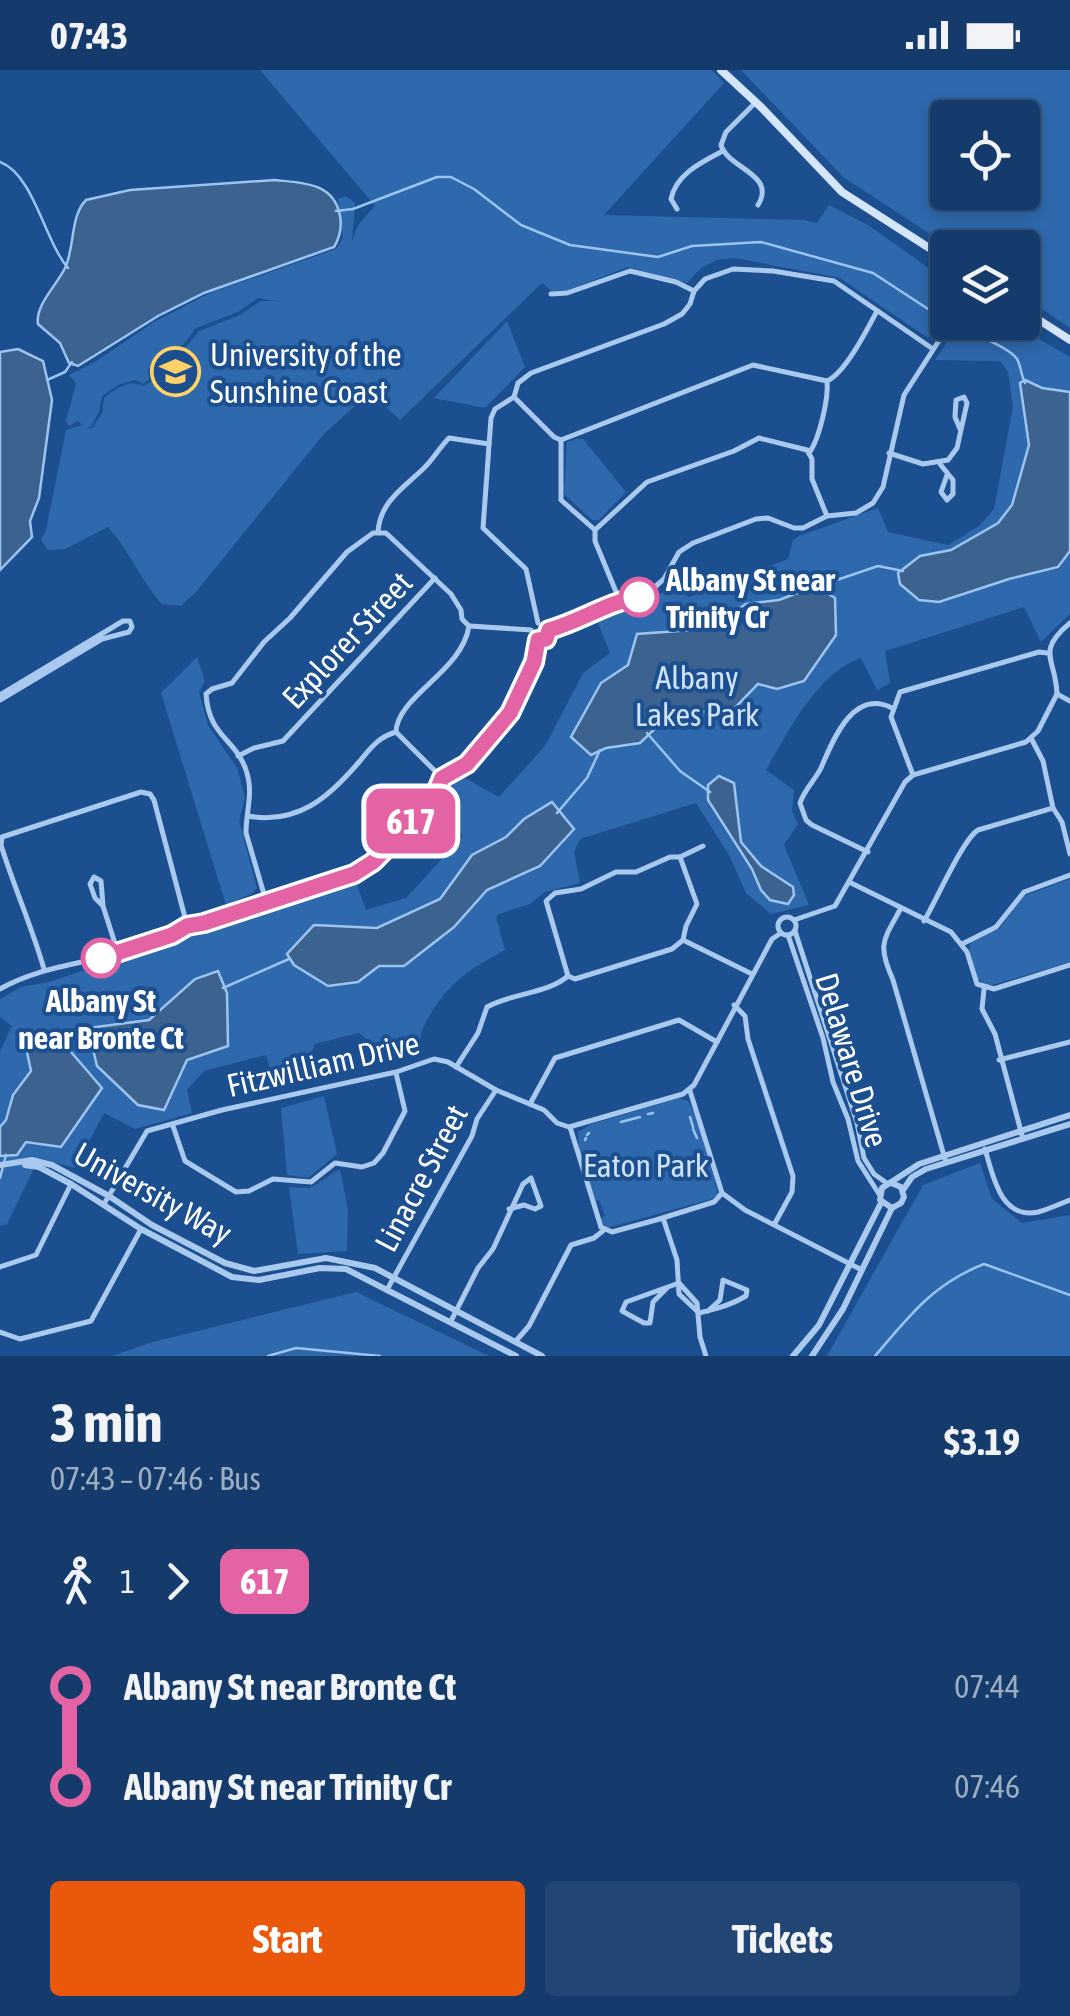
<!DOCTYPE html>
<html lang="en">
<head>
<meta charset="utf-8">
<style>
	body { margin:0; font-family:"Asap Condensed",sans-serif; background:#214673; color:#f1f3f6; height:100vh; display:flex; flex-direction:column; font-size:38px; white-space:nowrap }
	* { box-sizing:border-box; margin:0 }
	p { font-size:32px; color:#9dadc1 }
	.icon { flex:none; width:55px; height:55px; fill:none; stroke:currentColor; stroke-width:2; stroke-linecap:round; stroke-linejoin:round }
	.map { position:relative; height:1286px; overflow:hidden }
	.details { display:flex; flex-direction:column; background:#143b6b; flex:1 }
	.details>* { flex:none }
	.badge { padding:0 20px; border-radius:15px; font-size:35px; line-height:65px }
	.tools { position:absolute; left:930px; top:30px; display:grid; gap:20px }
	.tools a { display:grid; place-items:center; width:110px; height:110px; border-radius:10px; background:#143b6b; box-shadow:0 5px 15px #0003,0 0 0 2px #33557e; font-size:50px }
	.map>.badge { position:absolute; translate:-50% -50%; box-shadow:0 0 0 5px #fff }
	.legs { display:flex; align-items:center; gap:15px; height:110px; padding:0 50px; font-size:32px }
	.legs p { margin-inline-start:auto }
	.overview { display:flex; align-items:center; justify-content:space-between; height:170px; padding:0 50px }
	h1 { font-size:55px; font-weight:700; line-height:75px }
	.button { display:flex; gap:20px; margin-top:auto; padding:20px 50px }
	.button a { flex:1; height:115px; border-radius:10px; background:#ea580c; color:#fff; font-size:40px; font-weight:700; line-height:115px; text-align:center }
	.button a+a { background:#214673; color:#f1f3f6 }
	ul { padding:0 50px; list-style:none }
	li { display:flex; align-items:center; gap:35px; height:100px; font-size:38px }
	li i { display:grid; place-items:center; width:15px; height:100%; margin:0 12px; background:currentColor }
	li i::after { content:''; width:25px; height:25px; margin:-12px; border:8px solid; border-radius:50%; background:#143b6b }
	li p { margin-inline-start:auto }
	li:first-child i { background:linear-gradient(#0000 50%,currentColor 0) }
	li:last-child i { background:linear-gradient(currentColor 50%,#0000 0) }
	.status { display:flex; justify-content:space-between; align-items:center; height:70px; padding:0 50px; background:#143b6b; direction:ltr }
	.status svg { height:28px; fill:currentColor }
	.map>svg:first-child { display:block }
</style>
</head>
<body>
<div class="status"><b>07:43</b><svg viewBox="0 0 49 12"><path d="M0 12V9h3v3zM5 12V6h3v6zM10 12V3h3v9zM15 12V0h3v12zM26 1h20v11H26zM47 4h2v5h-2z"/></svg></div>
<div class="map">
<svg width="1070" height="1286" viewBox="0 0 1070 1286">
	<rect width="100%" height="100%" fill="#1b4f8f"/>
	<g fill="#2e69ad" fill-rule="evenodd">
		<path d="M260 0H712L724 13 604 145 804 150 817 153 829 135 868 155 947 211V241L928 268 840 208 735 188 717 190 701 198 687 213 628 197 568 220 552 221 542 213 400 350 370 322 323 365 196 522 181 536 162 534C141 511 131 483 108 457L65 479 48 480 41 470 46 460 66 360 82 355 78 351 69 356 66 351 76 313 69 305 95 292 154 252 210 223 336 179 343 168 338 129 346 126 355 133 352 171 358 155 375 136ZM258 228 277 231H260L240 245 199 261 187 276 177 280 175 290 152 299V311L144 316C128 309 117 318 104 328L102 343 92 359 87 357H91L99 342 102 326 118 315 135 310 143 314 149 310 148 299 158 292 173 288V278L183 275 196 258 238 242Z"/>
		<path d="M741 0H1070V258L1023 226 1022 178 950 177 843 107ZM948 48H1022V122H948Z"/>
		<polygon points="507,251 525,297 485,338 434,328"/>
		<path d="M960 253H1011L1070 287V544L1041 572 1024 537 885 581 890 613 877 620 861 588C819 601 787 663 766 700L794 720 792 741 798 754 784 775 809 835 771 844 746 823 729 785 696 733 580 769 574 782 580 813 545 822 530 834 499 844 496 847 505 880C475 896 452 910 433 940 425 954 419 961 421 977L373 996 367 970 359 963 315 974 310 985 315 1010 276 1020 266 985 204 1001 187 1020 192 1043 135 1059 104 1043 75 1098 39 1088 7 1154 0 1156V981L12 956 0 947V929L21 917 49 912 202 861 222 851 356 812 366 840 406 828 463 766 442 733C445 718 452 714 465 708L499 727 545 676 583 603 610 583 598 553 617 540 635 537 655 528 670 516 689 527 788 489 793 470 799 466 878 438 888 462 948 475 979 456 994 439 1013 337 1008 302 1000 291 935 290Z"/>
		<polygon points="576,369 583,369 626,422 599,450 592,450 564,424 567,372"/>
		<polygon points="197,587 205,611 199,622 208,655 237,698 245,727 239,751 257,818 253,823 226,835 161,623"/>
		<polygon points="1070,809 1070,892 989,916 976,908 969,878 972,870 999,859 1024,826"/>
		<polygon points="324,1026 337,1084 308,1108 287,1105 281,1038"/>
		<polygon points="679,1028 688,1031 698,1051 718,1123 712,1129 607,1158 600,1149 605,1146 599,1130 594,1131 579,1083 578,1062 592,1054"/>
		<polygon points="980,1093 992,1129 1022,1153 1070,1145 1070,1286 827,1286 923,1115"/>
		<polygon points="340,1099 348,1140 347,1181 298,1184 289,1117 310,1118"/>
		<polygon points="356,1222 489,1286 112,1286 153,1272"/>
	</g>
	<g fill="#3c6290" stroke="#9cc4f0" stroke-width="2.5">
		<path d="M275 110C302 113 334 112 340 146 342 157 340 167 334 177L204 223 158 246 78 296 69 293 60 273 38 254C35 235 57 215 65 198 75 177 70 146 86 130L130 120Z"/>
		<polygon points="18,279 43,291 52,330 39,428 30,451 32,467 0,500 0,282"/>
		<polygon points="1025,310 1042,318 1070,322 1070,481 1058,497 1009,509 939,532 919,530 900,514 898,503 920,486 951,480 998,453 1012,435 1029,375 1020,313"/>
		<polygon points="816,516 835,528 836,565 804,611 777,619 758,614 724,649 695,638 668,646 640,673 606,678 591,685 571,667 601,613 628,595 637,564 706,559 746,534 779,530"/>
		<polygon points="719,706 734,713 741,772 761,796 793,817 794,825 788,834 770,830 761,820 752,799 708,730 708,715"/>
		<polygon points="552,732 574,759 540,796 487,820 454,857 404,896 379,896 358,912 328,916 294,895 287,884 314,855 377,858 440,829 472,785 506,767 524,749"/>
		<polygon points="218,901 227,923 228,976 187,990 164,1040 138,1035 97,996 88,958 149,950 195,909"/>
		<polygon points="53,961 102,1018 61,1077 26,1072 17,1085 0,1086 0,1057 6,1050 13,1025 31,1001 26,977"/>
	</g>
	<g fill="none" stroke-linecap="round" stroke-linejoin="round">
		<g stroke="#9cc4f0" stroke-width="2.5">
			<path d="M0 92C34 105 44 170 68 198"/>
			<polyline points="336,141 353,139 437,107 451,107 474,119 521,155 570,175 658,187 692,176 761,172 873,203 948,252"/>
			<path d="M951 253C966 261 1010 277 1017 289 1021 296 1021 305 1025 313"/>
			<polyline points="47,310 65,302 72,292"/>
			<polyline points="821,519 828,513 878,496 903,501"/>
			<polyline points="647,663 680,701 710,722"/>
			<polyline points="557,743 587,708 600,680"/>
			<polyline points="223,918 289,889"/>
			<polyline points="648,1044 653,1043"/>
			<polyline points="690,1047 693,1057"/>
			<polyline points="621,1052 640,1047"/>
			<polyline points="693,1059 697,1068"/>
			<polyline points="587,1065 589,1063"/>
			<polyline points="585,1070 586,1068"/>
			<polyline points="0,1108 6,1085"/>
			<polyline points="268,1286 296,1278 380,1286"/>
			<path d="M875 1286C910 1245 933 1214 984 1194L1070 1225"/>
		</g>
		<g stroke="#a9c9ee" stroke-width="5">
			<path d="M755 33 726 62 721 75C728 99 777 104 758 135"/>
			<path d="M677 139 671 129C676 104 702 92 723 81"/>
			<polyline points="551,224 567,223 630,201 676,212 694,221"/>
			<path d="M514 327 554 367 561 370 753 295 827 311C845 303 867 260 877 241"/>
			<polyline points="561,370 561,430 595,460"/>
			<path d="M809 383C819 370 829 328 827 311"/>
			<polyline points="889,383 923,394 948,390 957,378 967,333 964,327 956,330 955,347 960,359"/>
			<polyline points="940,394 953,410 953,424 947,430 941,422 947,405"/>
			<path d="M378 462C380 432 402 419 423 399 433 390 439 378 449 368L489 374"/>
			<polyline points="619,529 595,471 595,460 647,412 734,381 759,368 807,380 812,389 812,409 827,446"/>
			<polyline points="538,553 526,499 483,458 491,348 495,339 514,327 518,313 531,303 664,254 682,244 690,234 694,221 705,209 733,199 773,201 834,211 933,279"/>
			<polyline points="470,556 531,560"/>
			<polyline points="549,560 581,549 619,529 648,523 664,509 679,482 693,473 756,449 768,448 794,458 803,458 827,446 856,443 873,433 883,417 904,325 951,252"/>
			<polyline points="1057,624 1070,631"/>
			<polyline points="0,625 123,551 130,551 132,557 129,562 102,569 0,630"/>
			<polyline points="396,662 442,708"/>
			<polyline points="1031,668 1043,691 1053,738 1062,752 1070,784"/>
			<polyline points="238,686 254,678 283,671 435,508"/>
			<polyline points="913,705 891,647 900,622 1039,582 1047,583"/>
			<path d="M248 746C298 755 329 727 359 692 370 679 378 667 396 662 397 626 462 602 469 556L462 549 461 540 451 524 386 463H373L347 482 290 548 264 572 232 613 212 619 206 624C209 667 235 668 246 700 254 723 246 740 246 763L266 831"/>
			<path d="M868 782 812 755 806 750 800 733C804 720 815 710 821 698 833 670 853 618 892 638"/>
			<polyline points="680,787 703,776"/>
			<polyline points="851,813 951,862 967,882 977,914 994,919 1070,895"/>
			<polyline points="103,836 101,811 94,807 90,814 95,828 103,836 118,883"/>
			<path d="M901 838C883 871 877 874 893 910L945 1089"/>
			<circle cx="787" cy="856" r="9"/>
			<path d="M794 850 835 836 905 712 913 705 1026 672 1038 661 1057 624C1056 589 1035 582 1070 553"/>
			<path d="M924 851C936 831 963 769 978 760L1053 738"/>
			<polyline points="795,861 857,1053 864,1088 874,1104 888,1114"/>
			<polyline points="788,865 823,968 833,1012 848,1049 858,1091 879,1124"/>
			<polyline points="683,870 752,904"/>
			<polyline points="962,874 996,857 1024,822 1070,805"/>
			<path d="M44 899C32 857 14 817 1 775L2 767 141 722 150 724 154 730 187 855"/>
			<polyline points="568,906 546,831 555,823 581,819 616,802 636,802 670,787 680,787 697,834 686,856 683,870"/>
			<path d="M0 919C40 896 86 894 129 880 155 872 179 857 204 853L354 804 373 792 432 732 442 708 467 695 510 643 534 592 538 570"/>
			<polyline points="984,919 982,939 995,964 1023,1069"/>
			<polyline points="734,935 745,946 748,969 793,1106 792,1122 775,1153"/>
			<polyline points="999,990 1070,972"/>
			<path d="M456 997 478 963 487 937C512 923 547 924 568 906L575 909 672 879 683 870"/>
			<polyline points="690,1021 722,1123"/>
			<polyline points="530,1034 555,988 679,950 717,972"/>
			<polyline points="173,1056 185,1091 236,1122 249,1121 273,1109 311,1112 335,1093 362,1097 374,1093 383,1083 405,1041 396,1003"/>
			<polyline points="570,1057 601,1157"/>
			<path d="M985 1079C993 1105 1000 1150 1038 1142 1049 1139 1059 1134 1070 1130"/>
			<polyline points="722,1123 745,1140 860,1199"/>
			<polyline points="104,1134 147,1061 222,1040 396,1002 434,989 448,992 496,1020 544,1040 557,1053 569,1057 683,1024 694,1015 772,869 781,863"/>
			<polyline points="663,1148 677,1190 679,1224 699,1243"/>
			<polyline points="601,1157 612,1162 656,1150 714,1132 722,1123"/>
			<polyline points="0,1197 36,1185 71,1114"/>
			<polyline points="679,1213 697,1233 700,1267 706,1286"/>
			<polyline points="388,1218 472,1066 477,1049 496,1020"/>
			<polyline points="667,1218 653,1232 650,1253 644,1253 622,1241 626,1232 679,1213"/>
			<path d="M699 1243C715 1239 731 1235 746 1226L747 1220 723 1210 720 1230 708 1241"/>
			<polyline points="451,1251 478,1198 493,1179 523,1114 531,1108 541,1136 535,1139 524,1135 509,1139"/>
			<polyline points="0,1262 20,1269 91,1251 141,1159"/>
			<polyline points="515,1272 529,1256 571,1175 594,1168 604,1160"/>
		</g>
		<g stroke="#a9c9ee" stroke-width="6">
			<polyline points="0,1095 32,1090 52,1095 109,1126 152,1155 225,1193 254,1201 326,1188 375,1198 542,1286"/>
			<polyline points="25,1095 39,1097 71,1114 141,1159 232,1207 259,1210 320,1198 346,1199 516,1286"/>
			<polyline points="891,1113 901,1117 904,1127 901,1133 892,1138 880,1130 882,1118 919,1094 1070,1045"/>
			<polyline points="903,1120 912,1107 926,1099 1070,1054"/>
			<polyline points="793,1286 819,1255 881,1133"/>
			<polyline points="812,1286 843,1239 892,1138"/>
		</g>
		<g stroke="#d6e6fa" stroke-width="8">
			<polyline points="721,0 761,37 842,122 948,190"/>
			<polyline points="1022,239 1070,270"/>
		</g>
	</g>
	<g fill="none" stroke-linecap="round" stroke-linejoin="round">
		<defs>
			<path id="line-1" d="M101 888 172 865 187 856 204 853 354 804 373 792 432 732 442 708 467 694 510 643 534 592 538 570 546 569 549 560C581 551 608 532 639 527"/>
		</defs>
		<use href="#line-1" stroke="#fff" stroke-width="22"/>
		<use href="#line-1" stroke="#e463a4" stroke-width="15"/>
	</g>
	<defs>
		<symbol id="university-ring" viewBox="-11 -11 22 22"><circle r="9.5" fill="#1b4f8f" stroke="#ffd166" stroke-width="1.5"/><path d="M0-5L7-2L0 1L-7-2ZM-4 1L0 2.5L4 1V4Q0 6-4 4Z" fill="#ffd166"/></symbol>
	</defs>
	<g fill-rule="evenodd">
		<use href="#university-ring" x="148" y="274" width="55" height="55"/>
	</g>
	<g fill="#fff" stroke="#e463a4" stroke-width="5">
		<circle cx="639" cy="527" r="18"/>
		<circle cx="101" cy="888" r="18"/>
	</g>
	<g text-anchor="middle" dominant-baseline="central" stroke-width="8" stroke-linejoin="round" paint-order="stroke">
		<g font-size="32" fill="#fff" stroke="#1b4f8f" text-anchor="start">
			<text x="210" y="284">University of the<tspan x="210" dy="37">Sunshine Coast</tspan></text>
		</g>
		<g font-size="32" font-weight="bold" fill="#fff" stroke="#1b4f8f" text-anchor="start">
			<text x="666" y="509">Albany St near<tspan x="666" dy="37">Trinity Cr</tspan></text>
			<text x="101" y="930" text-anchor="middle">Albany St<tspan x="101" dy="37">near Bronte Ct</tspan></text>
		</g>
		<g font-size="32" fill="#fff" stroke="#1b4f8f">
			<text transform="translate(347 570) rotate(-47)">Explorer Street</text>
			<text transform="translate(852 990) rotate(73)">Delaware Drive</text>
			<text transform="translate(323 994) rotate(-13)">Fitzwilliam Drive</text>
			<text transform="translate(421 1108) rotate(-62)">Linacre Street</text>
			<text transform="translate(153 1123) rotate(29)">University Way</text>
		</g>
		<g font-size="32" fill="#cfe3fa" stroke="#1b4f8f">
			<text x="697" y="607">Albany<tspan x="697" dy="37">Lakes Park</tspan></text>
			<text x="646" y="1095">Eaton Park</text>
		</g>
	</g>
</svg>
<div class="tools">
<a><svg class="icon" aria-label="locate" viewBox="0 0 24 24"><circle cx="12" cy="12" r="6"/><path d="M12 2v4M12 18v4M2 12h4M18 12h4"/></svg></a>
<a><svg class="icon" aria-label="layers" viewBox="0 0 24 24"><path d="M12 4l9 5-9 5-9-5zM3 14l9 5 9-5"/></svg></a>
</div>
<b class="badge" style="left:411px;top:751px;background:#e463a4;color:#fff">617</b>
</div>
<section class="details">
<div class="overview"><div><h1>3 min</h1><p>07:43 – 07:46 · Bus</p></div><b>$3.19</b></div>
<div class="legs"><svg class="icon" aria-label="walk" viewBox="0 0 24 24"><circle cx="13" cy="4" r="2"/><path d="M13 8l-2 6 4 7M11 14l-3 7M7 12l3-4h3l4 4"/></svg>1<svg class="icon" aria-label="forward" viewBox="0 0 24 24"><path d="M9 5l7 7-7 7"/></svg><b class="badge" style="background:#e463a4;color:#fff">617</b></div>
<ul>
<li><i style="color:#e463a4"></i><b>Albany St near Bronte Ct</b><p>07:44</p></li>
<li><i style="color:#e463a4"></i><b>Albany St near Trinity Cr</b><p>07:46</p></li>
</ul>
<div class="button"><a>Start</a><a>Tickets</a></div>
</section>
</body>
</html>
